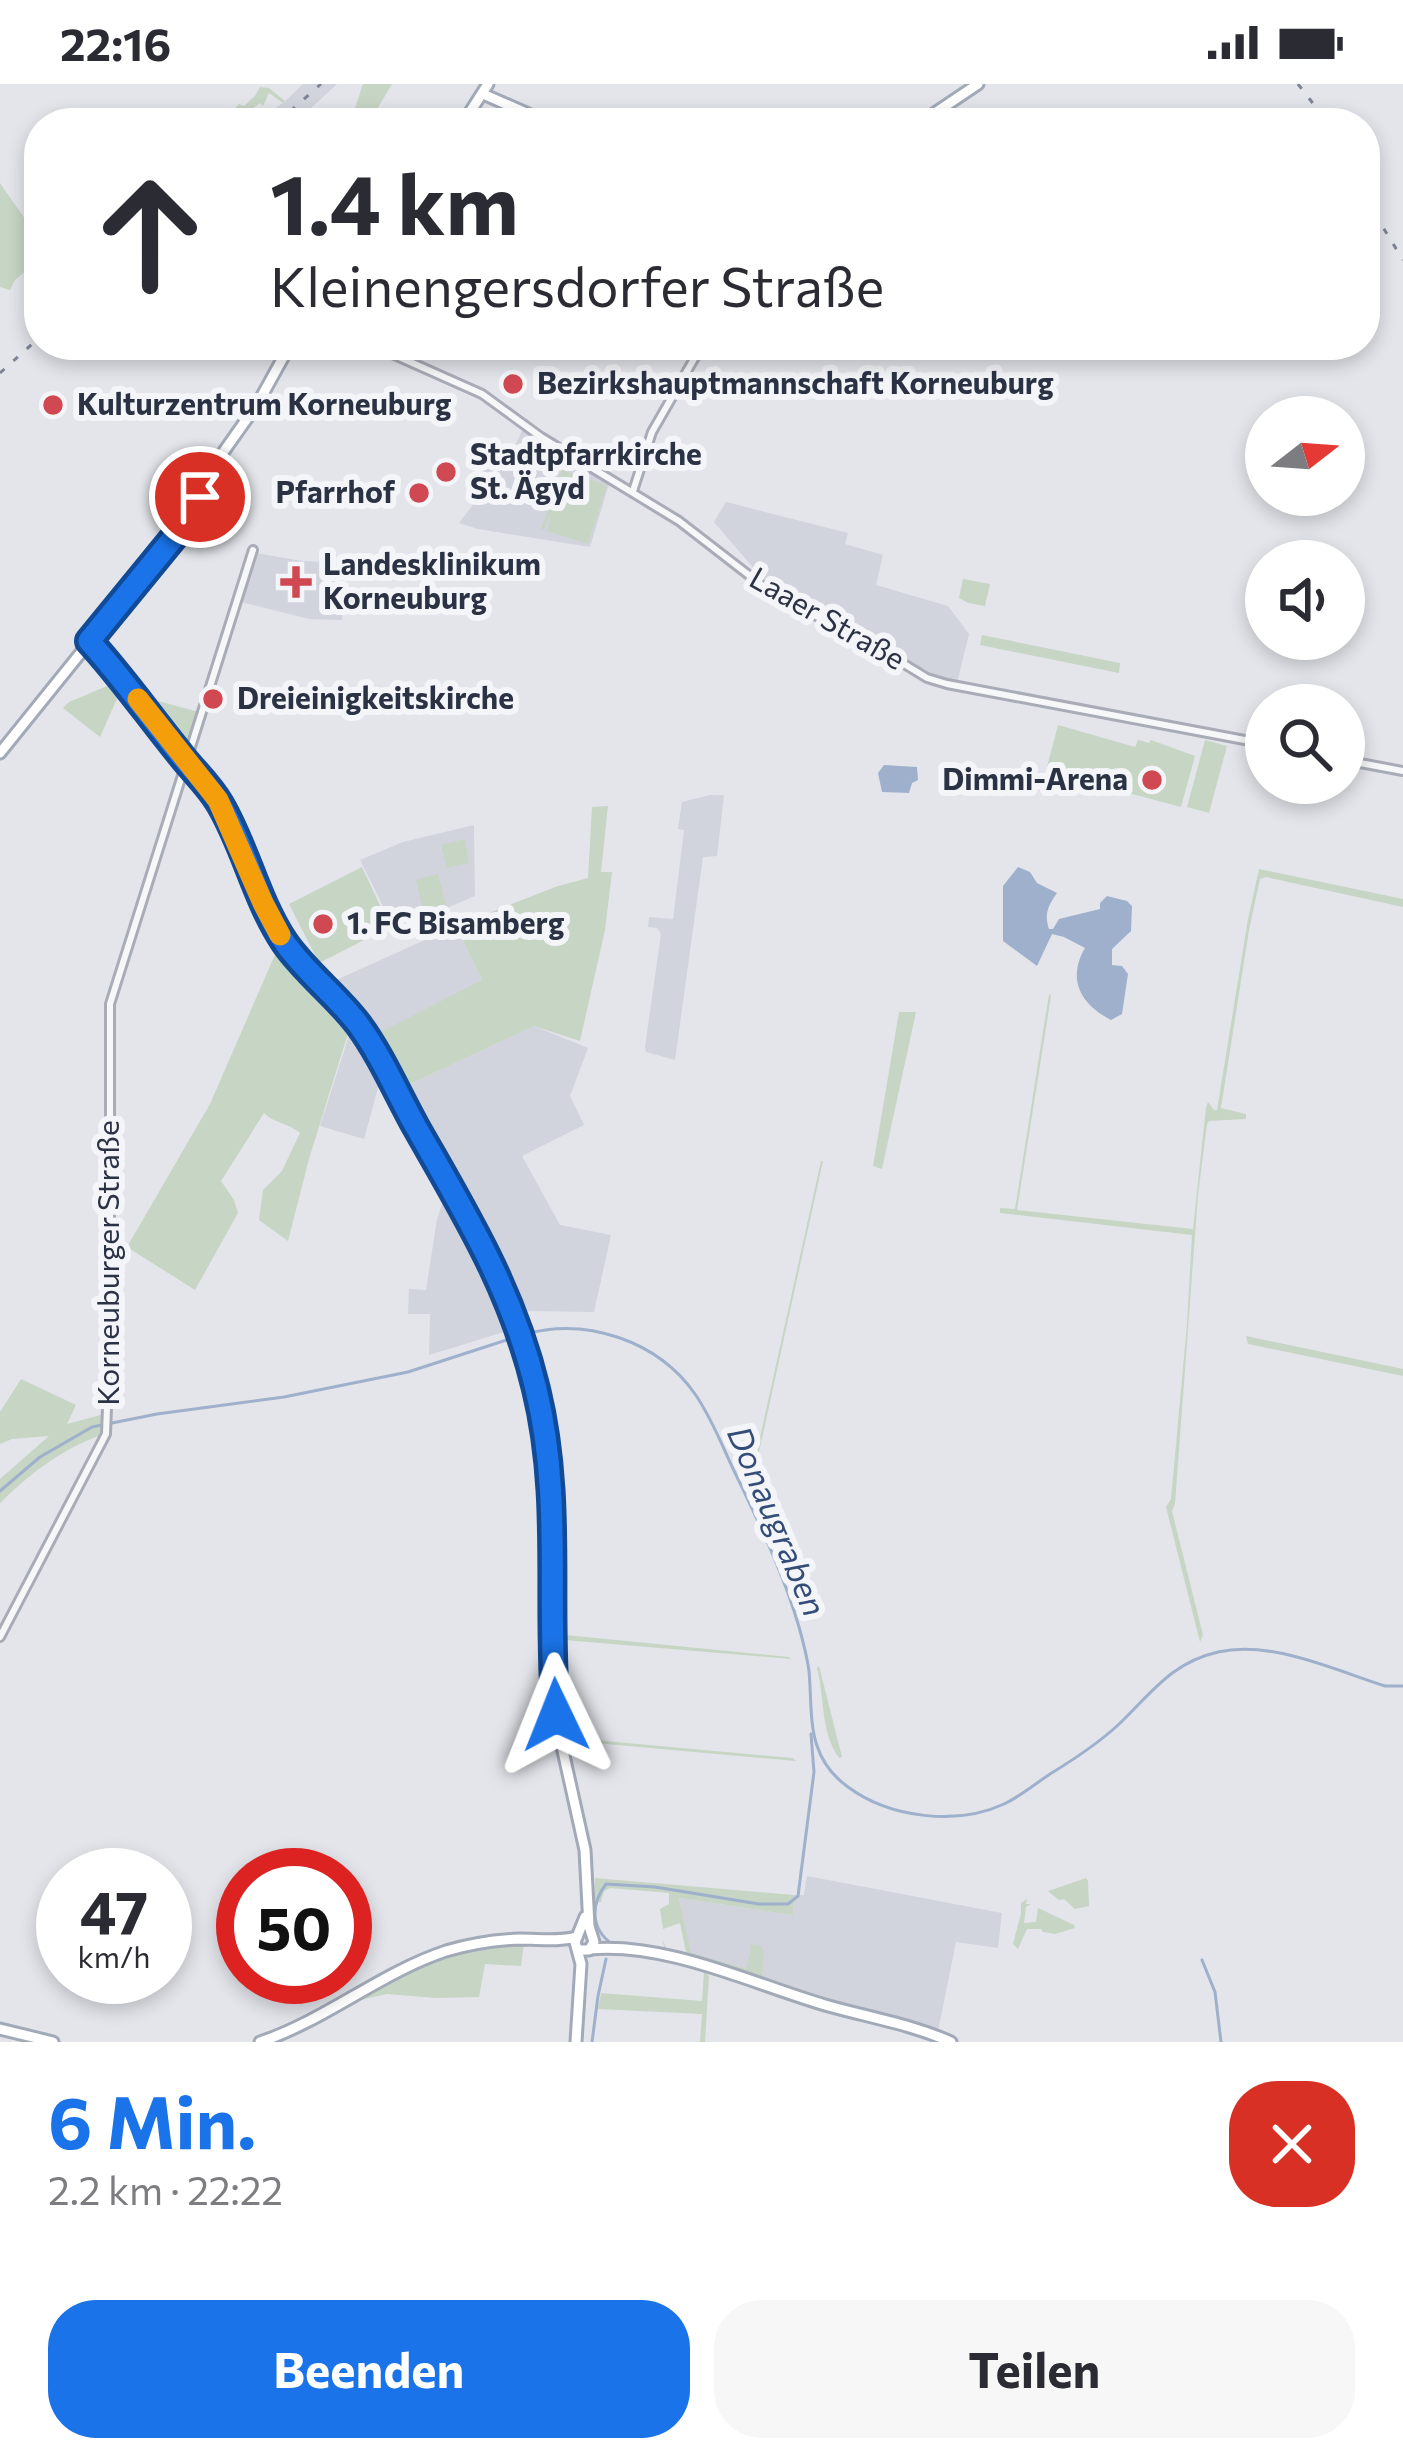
<!DOCTYPE html>
<html lang="de">
<meta charset="utf-8">
<style>
body{margin:0;font-family:Commissioner,sans-serif;background:#f7f7f7;color:#2b2b33;height:100vh;display:flex;flex-direction:column;font-size:45px;white-space:nowrap}
*{box-sizing:border-box;margin:0}
p{font-size:39px;color:#7c7c81}
.icon{flex:none;width:66px;height:66px;fill:none;stroke:currentColor;stroke-width:2;stroke-linecap:round;stroke-linejoin:round}
.map{position:relative;height:1958px;overflow:hidden}
.drawer{display:flex;flex-direction:column;background:#fff;flex:1}
.drawer>*{flex:none}
.banner{position:absolute;left:24px;top:24px;width:1356px;height:252px;border-radius:48px;box-shadow:0 6px 18px #0003;background:#fff;color:#2b2b33;overflow:hidden}
.needle{width:78px;rotate:73deg}
.tools{position:absolute;left:1245px;top:312px;display:grid;gap:24px}
.tools a{display:grid;place-items:center;width:120px;height:120px;border-radius:50%;background:#fff;box-shadow:0 6px 18px #0003;font-size:60px}
.speed{position:absolute;left:36px;top:1764px;display:flex;gap:24px;font-size:60px;font-weight:700;text-align:center}
.speed>*{display:grid;place-content:center;width:156px;height:156px;border-radius:50%;background:#fff;box-shadow:0 6px 18px #0003;line-height:1}
.speed small{font-size:30px;font-weight:400}
.speed .limit{border:18px solid #d22;background:#fff;color:#111}
.pin{position:absolute;display:grid;place-items:center;width:102px;height:102px;color:#fff;margin:-51px;border:6px solid #fff;border-radius:50%;box-shadow:0 3px 12px #0007}
.me{position:absolute;width:132px;margin:-66px;rotate:358deg;stroke-linejoin:round;filter:drop-shadow(0 0 9px #0008)}
.turn{display:flex;align-items:center;gap:42px;height:252px;padding:0 48px;font-size:54px}
.turn .icon{width:156px;height:156px;stroke-width:2.5}
.turn b{display:block;font-size:84px;line-height:102px}
.round{display:grid;place-items:center;flex:none;width:126px;height:126px;border-radius:48px;background:#f7f7f7}
.headline{display:flex;align-items:center;justify-content:space-between;height:204px;padding:0 48px}
h1{font-size:72px;font-weight:700;line-height:90px;color:#1a73e8}
.cta{display:flex;gap:24px;margin-top:auto;padding:24px 48px}
.cta a{flex:1;height:138px;border-radius:48px;background:#1a73e8;color:#fff;font-size:48px;font-weight:700;line-height:138px;text-align:center}
.cta a+a{background:#f7f7f7;color:#2b2b33}
.status{display:flex;justify-content:space-between;align-items:center;height:84px;padding:0 60px;background:#fff;direction:ltr}
.status svg{height:33px;fill:currentColor}
.map>svg:first-child{display:block}
</style>
<div class="status"><b>22:16</b><svg viewBox="0 0 49 12"><path d="M0 12V9h3v3zM5 12V6h3v6zM10 12V3h3v9zM15 12V0h3v12zM26 1h20v11H26zM47 4h2v5h-2z"/></svg></div>
<div class="map">
<svg width="1403" height="1958" viewBox="0 0 1403 1958">
<rect width="100%" height="100%" fill="#e3e5eb"/>
<g fill="#d1d4dd">
<path d="M303,0H337L295,39H252L283,19Z"/>
<path d="M523,344L609,400L590,463L478,445L459,439L475,418L485,370L510,374Z"/>
<path d="M726,418L848,449L845,460L883,471L876,501L948,522L969,550L957,599L926,588L785,510L761,493L714,438Z"/>
<path d="M255,469L302,477L345,479L342,536L309,535L241,518Z"/>
<path d="M710,711H724L717,772L703,773L675,976L646,968L645,963L661,850L657,844L648,843L649,833L673,835L684,746L678,745L682,718Z"/>
<path d="M474,741L475,812L395,846L360,776L403,758Z"/>
<path d="M456,842L482,896L404,1003L534,942L588,964L570,1012L584,1041L522,1072L560,1141L611,1151L594,1228L524,1227L509,1231L514,1245L429,1271L430,1230H408L409,1205L426,1206L437,1135L451,1094L376,955L334,897Z"/>
<path d="M352,942L381,993L364,1055L320,1042Z"/>
<path d="M807,1792L1002,1829L998,1864L956,1858L938,1947L791,1907L691,1874L679,1814L793,1831L794,1811H804Z"/>
</g>
<g fill="#c7d5c4">
<path d="M363,0H392L369,39H342L344,35L351,36Z"/>
<path d="M260,3L269,4L285,17L283,19L269,9L263,22L260,19L233,39H220L239,20L244,22L255,12Z"/>
<path d="M0,99L39,155V176L15,196L10,206L0,203Z"/>
<path d="M564,381L567,382L566,388L607,401L588,460L547,447L551,429L544,446L541,445Z"/>
<path d="M963,495L990,500L985,522L968,519L959,514Z"/>
<path d="M982,551L1120,579L1119,589L980,561Z"/>
<path d="M119,597L123,601L100,653L63,624L69,618Z"/>
<path d="M139,612L199,628L185,672Z"/>
<path d="M1058,641L1135,663L1138,656L1149,659L1151,656L1195,672L1181,723L1046,687Z"/>
<path d="M1205,656L1227,662L1209,729L1187,723Z"/>
<path d="M608,722L601,788H612L605,846L580,957L534,942L404,1003L377,950L482,896L456,842L558,802L588,794L592,723Z"/>
<path d="M465,755L469,779L447,784L441,761Z"/>
<path d="M362,783L390,843L319,879L289,820Z"/>
<path d="M1259,785L1403,815V823L1266,793L1260,795L1249,846L1221,1024L1246,1030V1035L1209,1037L1207,1040L1198,1111L1175,1420L1172,1427L1203,1551L1200,1558L1166,1423L1171,1415L1187,1240L1192,1151L1000,1129V1124L1015,1125L1049,910L1051,912L1017,1126L1193,1145L1206,1023L1208,1018L1214,1026H1217L1248,835Z"/>
<path d="M438,790L446,820L423,826L416,796Z"/>
<path d="M277,866C298,896 326,917 349,946L309,1075L288,1157L259,1136L263,1106L282,1087L300,1049C289,1039 273,1039 264,1029L221,1097L234,1116L238,1129L195,1206L127,1163L210,1020Z"/>
<path d="M899,928H916L882,1085L873,1082Z"/>
<path d="M821,1077H823L755,1386L753,1385Z"/>
<path d="M1246,1252L1403,1285V1292L1248,1260Z"/>
<path d="M21,1295L76,1321L67,1340L104,1330L101,1351C60,1366 31,1389 0,1419V1395L49,1352L12,1355L0,1360V1328Z"/>
<path d="M760,1407L783,1436L798,1493L793,1491L757,1408Z"/>
<path d="M565,1551L789,1573L791,1575L564,1556Z"/>
<path d="M819,1582L842,1673L839,1674C820,1647 825,1614 817,1584Z"/>
<path d="M572,1654L793,1674L796,1677L573,1657Z"/>
<path d="M595,1794L794,1811L793,1831L679,1814L691,1869L746,1885L751,1866L750,1860L760,1861L764,1867L762,1894L757,1897L666,1869L662,1855L668,1868L687,1873L680,1839L663,1845L660,1825L669,1820V1809L610,1804L604,1807L601,1818H594Z"/>
<path d="M1086,1794L1088,1797L1089,1822L1075,1825L1064,1815L1059,1816L1048,1807Z"/>
<path d="M1027,1815L1026,1820H1031L1026,1823L1024,1839L1036,1838L1038,1824L1074,1841L1075,1844L1055,1850L1043,1848L1041,1845H1027L1018,1865L1013,1860L1021,1829V1819Z"/>
<path d="M524,1859L521,1882L485,1880L479,1913L436,1914L387,1910L352,1918C413,1885 453,1865 524,1859Z"/>
<path d="M704,1887L709,1892L705,1958H700L702,1930L598,1925L601,1909L702,1917Z"/>
</g>
<g fill="#9eb0cb">
<path d="M884,681L917,683L918,696L912,699L909,709L882,708L878,689Z"/>
<path d="M1018,783L1030,788L1037,799L1057,809C1048,822 1044,830 1049,845H1053L1059,835L1100,825V819L1107,812L1127,817L1132,822L1131,847L1112,865V881L1122,882L1128,890L1122,930L1111,936C1080,920 1067,895 1085,864L1064,853L1052,850L1037,882L1003,857V802Z"/>
</g>
<g fill="none" stroke-linecap="round" stroke-linejoin="round">
<g stroke="#9eb0cb" stroke-width="3">
<path d="M525,1250C587,1233 658,1257 695,1310C714,1337 725,1370 740,1399C762,1445 785,1494 799,1543C803,1557 807,1573 809,1587C813,1631 805,1672 848,1703C890,1734 957,1742 1004,1720C1021,1712 1035,1700 1050,1690C1073,1676 1097,1660 1117,1642C1151,1610 1170,1579 1218,1568C1272,1556 1334,1586 1385,1602H1403"/>
<path d="M0,1407L40,1373L92,1343L157,1330L284,1313L408,1288L516,1253"/>
<path d="M612,1860C591,1845 590,1821 606,1800L655,1803L759,1820H788L798,1812L814,1688L811,1650"/>
<path d="M1202,1876L1215,1908L1221,1958"/>
<path d="M592,1958L598,1912L606,1875"/>
</g>
<defs>
<g id="minor">
<path d="M372,261L482,310L541,353L679,437L772,509L878,564L927,594L947,600L1266,660"/>
<path d="M633,407L652,348L702,261"/>
<path d="M1344,676L1403,687"/>
<path d="M0,1553L106,1350L110,1244V920L253,466"/>
</g>
<g id="major">
<path d="M483,10L549,39"/>
<path d="M463,39L488,0"/>
<path d="M920,39L978,0"/>
<path d="M89,557L125,598L218,716L263,819L281,853L303,881L346,925L364,949L490,1174L518,1243L536,1304L548,1365L553,1421L557,1640L585,1766L589,1842L594,1858L589,1866H579"/>
<path d="M0,669L179,447L222,370L258,319L290,261"/>
<path d="M590,1865C667,1858 753,1900 825,1921C867,1933 911,1940 951,1958"/>
<path d="M0,1945L53,1958"/>
<path d="M260,1958C326,1936 380,1889 446,1867C470,1860 495,1856 520,1855C540,1855 558,1858 577,1853"/>
<path d="M576,1958L581,1880L575,1858L585,1833"/>
</g>
</defs>
<use href="#minor" stroke="#a8acb6" stroke-width="12"/>
<use href="#major" stroke="#a2a9b7" stroke-width="15"/>
<use href="#minor" stroke="#f6f7f9" stroke-width="6"/>
<use href="#major" stroke="#fff" stroke-width="9"/>
<g stroke="#7c8495" stroke-width="3" stroke-dasharray="6 12" stroke-linecap="butt">
<path d="M1298,0L1328,39"/>
<path d="M277,39L321,0"/>
<path d="M1365,114L1403,176"/>
<path d="M0,289L39,254"/>
</g>
</g>
<g fill="none" stroke-linecap="round" stroke-linejoin="round">
<defs>
<path id="route" d="M200,413L179,447L89,557C122,593 149,632 180,670C193,687 209,701 220,720C246,764 256,816 285,859C306,889 336,911 358,940C381,971 397,1009 416,1043C466,1131 512,1205 536,1305C563,1415 546,1521 556,1631"/>
</defs>
<use href="#route" stroke="#114b97" stroke-width="30"/>
<use href="#route" stroke="#1a73e8" stroke-width="21"/>
<path stroke="#f59e0b" stroke-width="21" d="M138,615L218,716L263,819L280,851"/>
</g>
<g fill="#d04852" stroke="#f3f5f8" stroke-width="4.5">
<circle cx="513" cy="300" r="12"/>
<circle cx="53" cy="321" r="12"/>
<circle cx="446" cy="388" r="12"/>
<circle cx="419" cy="409" r="12"/>
<path d="M290 480h12v12h12v12h-12v12h-12v-12h-12v-12h12z"/>
<circle cx="213" cy="615" r="12"/>
<circle cx="1152" cy="696" r="12"/>
<circle cx="323" cy="840" r="12"/>
</g>
<g text-anchor="middle" stroke-width="12" stroke-linejoin="round" paint-order="stroke">
<g font-size="30" font-weight="bold" fill="#2a3244" stroke="#f3f5f8" text-anchor="start">
<text x="537" y="310">Bezirkshauptmannschaft Korneuburg</text>
<text x="77" y="331">Kulturzentrum Korneuburg</text>
<text x="470" y="381">Stadtpfarrkirche<tspan x="470" dy="34">St. Ägyd</tspan></text>
<text x="395" y="419" text-anchor="end">Pfarrhof</text>
<text x="323" y="491">Landesklinikum<tspan x="323" dy="34">Korneuburg</tspan></text>
<text x="237" y="625">Dreieinigkeitskirche</text>
<text x="1128" y="706" text-anchor="end">Dimmi-Arena</text>
<text x="347" y="850">1. FC Bisamberg</text>
</g>
<g font-size="30" fill="#2a3244" stroke="#f3f5f8">
<text transform="translate(827 535) rotate(30)" y="10">Laaer Straße</text>
<text transform="translate(109 1179) rotate(-90)" y="10">Korneuburger Straße</text>
</g>
<g font-size="33" font-style="italic" fill="#344d78" stroke="#f3f5f8">
<text transform="translate(777 1437) rotate(67)" y="12">Donaugraben</text>
</g>
</g>
</svg>
<div class="tools">
<a><svg class="needle" viewBox="-14 -14 28 28"><path d="M0-13l5 13h-10z" fill="#e53935"/><path d="M0 13l5-13h-10z" fill="#7c7c81"/></svg></a>
<a><svg class="icon" aria-label="sound" viewBox="0 0 24 24"><path d="M4 9h4l5-4v14l-5-4H4zM17 9q2 3 0 6"/></svg></a>
<a><svg class="icon" aria-label="search" viewBox="0 0 24 24"><circle cx="10" cy="10" r="6"/><path d="M15 15l6 6"/></svg></a>
</div>
<div class="speed"><div>47<small>km/h</small></div><div class="limit">50</div></div>
<div class="pin" style="left:200px;top:413px;background:#d93025"><svg class="icon" aria-label="arrive" viewBox="0 0 24 24"><path d="M6 21V4h12l-3 4 3 4H6"/></svg></div>
<svg class="me" style="left:556px;top:1631px" viewBox="-20 -20 40 40"><path d="M0-17L14 15 0 8-14 15z" fill="#1a73e8" stroke="#fff" stroke-width="4"/></svg>
<div class="banner">
<div class="turn"><svg class="icon" aria-label="ahead" viewBox="0 0 24 24"><path d="M12 20V5M6 11l6-6 6 6"/></svg><div><b>1.4 km</b>Kleinengersdorfer Straße</div></div>
</div>
</div>
<section class="drawer">
<div class="headline"><div><h1>6 Min.</h1><p>2.2 km · 22:22</p></div><a class="round" style="background:#d93025;color:#fff"><svg class="icon" aria-label="close" viewBox="0 0 24 24"><path d="M6 6l12 12M18 6L6 18"/></svg></a></div>
<div class="cta"><a>Beenden</a><a>Teilen</a></div>
</section>
